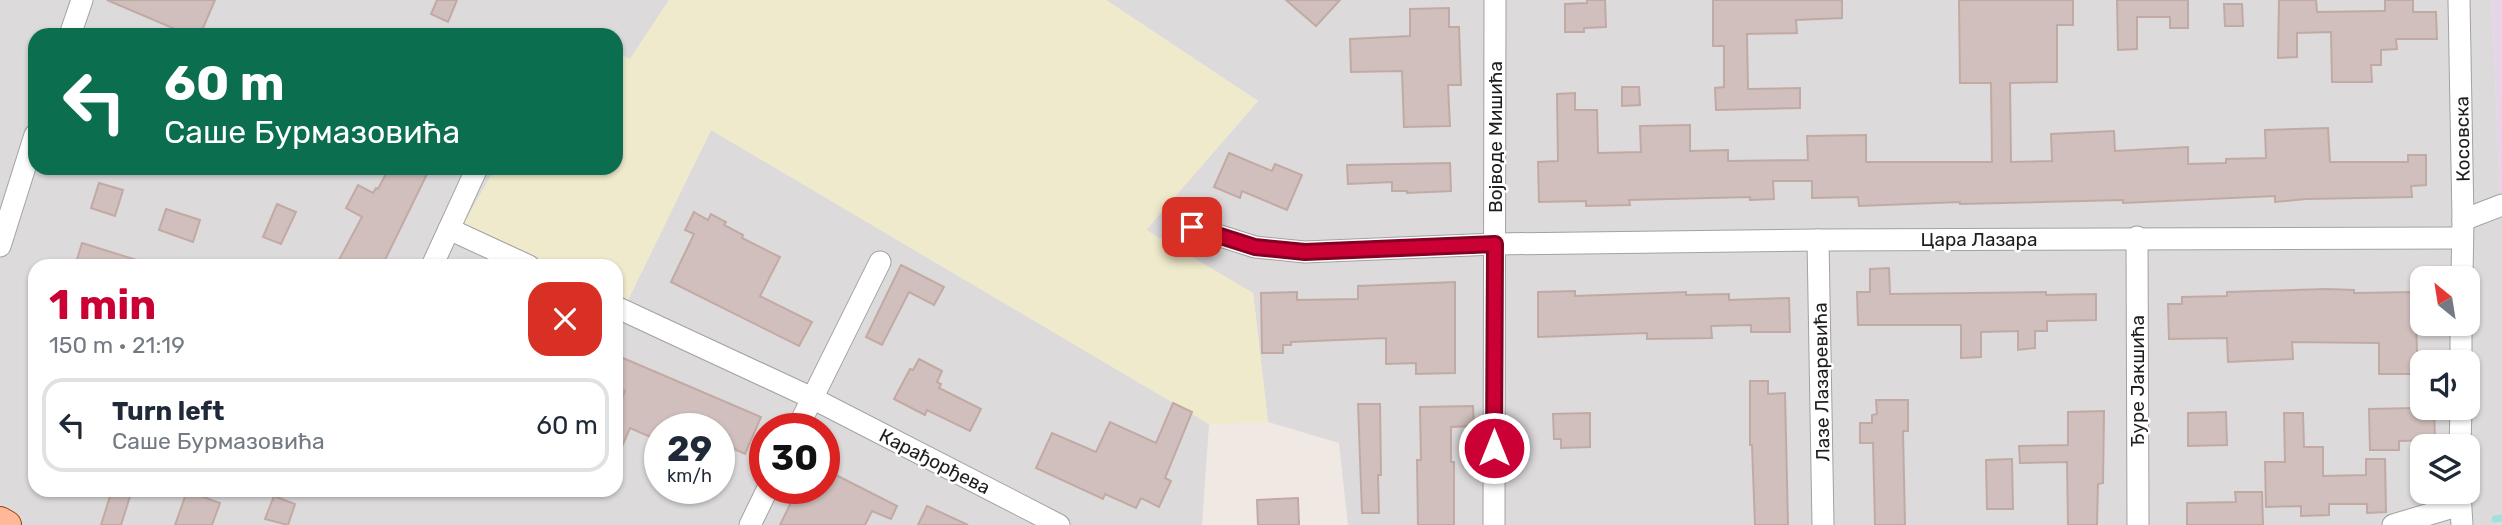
<!DOCTYPE html>
<meta charset="utf-8">
<style>
body{margin:0;font-family:Rubik,sans-serif;background:#f2f2f3;color:#1f2937;height:100vh;display:flex;flex-direction:column;font-size:26px;white-space:nowrap}
*{box-sizing:border-box;margin:0}
p{font-size:23px;color:#747a83}
.icon{flex:none;width:38px;height:38px;fill:none;stroke:currentColor;stroke-width:2;stroke-linecap:round;stroke-linejoin:round}
.map{position:relative;flex:1;overflow:hidden}
.details{position:absolute;left:28px;top:259px;width:595px;height:238px;display:flex;flex-direction:column;background:#fff;border-radius:21px;box-shadow:0 2px 5px #0004}
.details>*{flex:none}
.top-card{position:absolute;left:28px;top:28px;width:595px;height:147px;border-radius:21px;box-shadow:0 2px 5px #0004;background:#0b6e4f;color:#fff;overflow:hidden}
.needle{width:46px;rotate:330deg}
.buttons{position:absolute;left:2410px;top:266px;display:grid;gap:14px}
.buttons a{display:grid;place-items:center;width:70px;height:70px;border-radius:14px;background:#fff;box-shadow:0 2px 5px #0004;font-size:35px}
.speed{position:absolute;left:644px;top:413px;display:flex;gap:14px;font-size:35px;font-weight:700;text-align:center}
.speed>*{display:grid;place-content:center;width:91px;height:91px;border-radius:50%;background:#fff;box-shadow:0 2px 5px #0004;line-height:1}
.speed small{font-size:18px;font-weight:400}
.speed .limit{border:10px solid #d22;background:#fff;color:#111}
.pin{position:absolute;display:grid;place-items:center;width:60px;height:60px;color:#fff;margin:-30px;border-radius:14px;box-shadow:0 4px 10px #0006}
.me{position:absolute;width:77px;margin:-38px;rotate:0deg;stroke-linejoin:round;filter:drop-shadow(0 0 5px #0008)}
.turn{display:flex;align-items:center;gap:24px;height:147px;padding:0 21px;font-size:32px}
.turn .icon{width:91px;height:91px;stroke-width:2.5}
.turn b{display:block;font-size:49px;line-height:60px}
.round{display:grid;place-items:center;flex:none;width:74px;height:74px;border-radius:21px;background:#f2f2f3}
.overview{display:flex;align-items:center;justify-content:space-between;height:119px;padding:0 21px}
h1{font-size:42px;font-weight:700;line-height:52px;color:#cb0034}
ul{padding:0;list-style:none}
li{display:flex;align-items:center;gap:21px;height:94px;margin:0 14px 10px;padding:0 7px;border:4px solid #e0e1e3;border-radius:21px}
li div{flex:1}
li b{display:block;font-size:26px}
li em{font-style:normal}
.map>svg:first-child{display:block}
</style>
<div class="map">
<svg width="2502" height="525" viewBox="0 0 2502 525">
<rect width="100%" height="100%" fill="#f0e8e3"/>
<g fill="#dcdadb" fill-rule="evenodd">
<path d="M0,0H669L630,59L616,53V35H576L558,27L554,35H35V168H495L463,225L553,266H35V490H616V295L628,300L711,130L1209,424L1202,525H0ZM660,429H719V488H660ZM765,429H824V488H765Z"/>
<path d="M1106,0H2492L2500,199H2502V525H1348L1339,443L1268,422L1253,293L1146,230L1258,101ZM2422,278H2468V324H2422ZM2422,362H2468V408H2422ZM2422,446H2468V492H2422Z"/>
</g>
<path fill="#e8d4e9" d="M2492,0H2502V199H2500Z"/>
<path fill="#f0eacc" d="M669,0H1106L1258,101L1146,230L1253,293L1268,422L1209,424L711,130L628,300L616,295V266H553L463,225L495,168H616V53L630,59Z"/>
<g fill="none" stroke-linecap="round" stroke-linejoin="round">
<path stroke="#a0e1df" stroke-width="7" d="M2495,519L2502,518"/>
</g>
<g fill="#d0bfbc" stroke="#c2aaa4" stroke-width="2">
<path d="M107,0H215L200,35H189Z"/>
<path d="M437,0H457L448,22L431,14Z"/>
<path d="M1286,0H1340L1316,26Z"/>
<path d="M1587,0H1605L1606,27L1584,28V32H1565V4L1587,3Z"/>
<path d="M1713,0H1842V18L1796,20L1797,33L1747,34L1748,89L1800,88V108L1716,110L1715,88L1724,87V46H1713Z"/>
<path d="M1959,0H2073V25H2057V82L2010,83L2011,162L2052,161L2051,134L2114,131L2115,151L2188,147V164L2226,163V159L2266,158L2265,130L2328,128L2330,162H2408V155H2426V185L2411,186L2412,197L2306,199L2275,202V196L2123,203V200L1960,204V202L1859,206L1858,197L1812,198V181H1773L1774,199L1750,200V197L1629,200L1630,205L1586,206V201L1539,202L1538,162L1558,161L1557,94L1575,93V110H1597L1598,153L1641,152L1640,126L1690,125V151L1728,150V161L1808,160L1807,136L1866,135V162H1992L1991,83H1960Z"/>
<path d="M2117,0H2188V28H2170V17H2137V49L2118,50Z"/>
<path d="M2279,0H2316L2317,12L2383,11H2385V0H2413V12H2436L2437,39H2396L2397,49L2381,50V65H2371L2372,82H2332L2331,32L2297,33V57L2278,58Z"/>
<path d="M2224,4H2242L2243,26H2225Z"/>
<path d="M1449,8V27H1459L1461,85H1448L1450,126L1404,127L1402,71L1351,72L1350,39L1410,36V9Z"/>
<path d="M1622,87H1639L1640,105L1622,106Z"/>
<path d="M1229,153L1272,171L1275,164L1302,175L1287,210L1242,191L1240,198L1214,187Z"/>
<path d="M1450,163L1451,191L1407,193V191H1392V182L1348,184L1347,165Z"/>
<path d="M389,168H430L382,266H351L339,260L362,217L346,208L358,185L373,193L376,188L378,189Z"/>
<path d="M99,183L123,190L115,216L91,208Z"/>
<path d="M277,204L296,212L281,244L263,237Z"/>
<path d="M166,209L200,220L193,242L159,230Z"/>
<path d="M694,212L708,220L711,214L726,222L724,225L743,235L742,238L780,257L760,296L812,322L799,346L671,282L694,234L685,230Z"/>
<path d="M82,243L143,262L142,266H75Z"/>
<path d="M901,265L944,287L934,305L909,292L882,345L866,337Z"/>
<path d="M1889,268L1890,294L2046,292V295L2096,294V320L2047,321V331H2035V348L2018,350V331L1981,332V357L1961,358V325H1858L1857,292H1870V269Z"/>
<path d="M1455,282V373L1416,374V363L1386,364V338L1291,342V345H1283V353H1262L1261,293L1297,292V300L1358,299V286Z"/>
<path d="M2326,289L2354,290V293L2415,292L2417,352H2422V374H2379V343L2292,342L2293,359L2228,362L2227,338L2169,339L2168,304H2182V297L2227,296V292Z"/>
<path d="M1575,291V296L1686,292V295L1729,294V300L1789,298L1790,332H1751V325L1711,326L1712,338L1647,339V333L1538,337V292Z"/>
<path d="M616,355L761,417L745,454L719,442V429H660V441L630,428L616,460V411L625,391L616,387Z"/>
<path d="M919,359L942,371L937,382L941,384L939,388L981,409L970,431L927,410L925,415L894,399L910,369L913,370Z"/>
<path d="M1750,381H1768V394L1785,393L1788,525H1755L1752,445H1750Z"/>
<path d="M1876,400H1908V431H1903L1905,525H1875L1873,443H1860V423H1872V415L1877,414Z"/>
<path d="M1173,403L1192,412L1165,478L1171,481L1159,507L1141,498L1136,508L1105,494L1103,499L1036,468L1052,433L1096,452L1110,422L1156,443Z"/>
<path d="M1358,404H1380L1381,475H1378L1379,513H1362Z"/>
<path d="M1473,406L1474,426L1451,427V462H1454V525H1418L1417,460H1421L1420,407Z"/>
<path d="M2416,408H2434L2435,440L2399,441V450H2370L2369,409Z"/>
<path d="M2104,411L2103,483L2098,484L2097,525H2068L2067,462L2020,463L2019,446L2068,445V412Z"/>
<path d="M2226,412L2227,445L2188,446V413Z"/>
<path d="M1590,413V447L1561,448V439H1554L1553,414Z"/>
<path d="M2284,413H2303L2304,447H2323V476L2366,475V459H2385L2386,512L2367,513V504H2329V515L2301,516V506L2266,507L2265,462H2285Z"/>
<path d="M2012,459L2013,509H1987L1986,460Z"/>
<path d="M824,469L897,506L891,519L872,511L865,525H780L798,488H824Z"/>
<path d="M112,490H132L121,525H101Z"/>
<path d="M187,491L220,503L212,525H175Z"/>
<path d="M2235,492H2262L2263,525H2187V503L2236,502Z"/>
<path d="M274,496L295,504L288,525L265,519Z"/>
<path d="M1298,498L1299,525H1258L1257,500Z"/>
<path d="M927,506L968,525H918Z"/>
</g>
<g fill="none" stroke-linecap="round" stroke-linejoin="round">
<defs>
<g id="minor">
<path d="M2459,0L2463,220L2462,278"/>
<path d="M70,35L82,0"/>
<path d="M2463,220L2502,205"/>
<path d="M1192,227L1255,247L1305,252L1495,244L1818,240L2462,238"/>
<path d="M449,229L529,266"/>
<path d="M2137,237L2138,525"/>
<path d="M1818,240L1823,525"/>
<path d="M0,246L35,135"/>
<path d="M432,266L477,168"/>
<path d="M616,307L812,398L1059,525"/>
<path d="M2461,362V324"/>
<path d="M797,429L880,262"/>
<path d="M2460,446L2461,408"/>
<path d="M2460,492L2462,525"/>
<path d="M750,525L768,488"/>
<path d="M1494,525L1495,0"/>
<path d="M2393,525L2460,505"/>
</g>
<path id="major" d="M0,521L7,525"/>
</defs>
<use href="#minor" stroke="#a2a2a2" stroke-width="23"/>
<use href="#major" stroke="#973f00" stroke-width="30"/>
<use href="#minor" stroke="#fff" stroke-width="21"/>
<use href="#major" stroke="#ffb998" stroke-width="28"/>
</g>
<g fill="none" stroke-linecap="round" stroke-linejoin="round">
<defs>
<path id="route" d="M1192,227L1255,247L1305,252L1495,244L1494,448"/>
</defs>
<use href="#route" stroke="#840022" stroke-width="18"/>
<use href="#route" stroke="#cb0034" stroke-width="12"/>
</g>
<g text-anchor="middle" stroke-width="5" stroke-linejoin="round" paint-order="stroke">
<g font-size="19" fill="#1e1e1e" stroke="#fff">
<text transform="translate(1495 137) rotate(-90)" y="7">Војводе Мишића</text>
<text transform="translate(2462 139) rotate(-91)" y="7">Косовска</text>
<text x="1979" y="246">Цара Лазара</text>
<text transform="translate(2137 381) rotate(-90)" y="7">Ђуре Јакшића</text>
<text transform="translate(1821 382) rotate(-91)" y="7">Лазе Лазаревића</text>
<text transform="translate(935 461) rotate(27)" y="7">Карађорђева</text>
</g>
</g>
</svg>
<div class="buttons">
<a><svg class="needle" viewBox="-14 -14 28 28"><path d="M0-13l5 13h-10z" fill="#e53935"/><path d="M0 13l5-13h-10z" fill="#747a83"/></svg></a>
<a><svg class="icon" aria-label="sound" viewBox="0 0 24 24"><path d="M4 9h4l5-4v14l-5-4H4zM17 9q2 3 0 6"/></svg></a>
<a><svg class="icon" aria-label="layers" viewBox="0 0 24 24"><path d="M12 4l9 5-9 5-9-5zM3 14l9 5 9-5"/></svg></a>
</div>
<div class="speed"><div>29<small>km/h</small></div><div class="limit">30</div></div>
<div class="pin" style="left:1192px;top:227px;background:#d93025"><svg class="icon" aria-label="arrive" viewBox="0 0 24 24"><path d="M6 21V4h12l-3 4 3 4H6"/></svg></div>
<svg class="me" style="left:1494px;top:448px" viewBox="-20 -20 40 40"><circle r="17" fill="#cb0034" stroke="#fff" stroke-width="3"/><path d="M0-11L8 9 0 5-8 9z" fill="#fff"/></svg>
<div class="top-card">
<div class="turn"><svg class="icon" aria-label="left" viewBox="0 0 24 24"><path d="M17 20v-9H6M10 6l-5 5 5 5"/></svg><div><b>60 m</b>Саше Бурмазовића</div></div>
</div>
<section class="details">
<div class="overview"><div><h1>1 min</h1><p>150 m · 21:19</p></div><a class="round" style="background:#d93025;color:#fff"><svg class="icon" aria-label="close" viewBox="0 0 24 24"><path d="M6 6l12 12M18 6L6 18"/></svg></a></div>
<ul>
<li><svg class="icon" aria-label="left" viewBox="0 0 24 24"><path d="M17 20v-9H6M10 6l-5 5 5 5"/></svg><div><b>Turn left</b><p>Саше Бурмазовића</p></div><em>60 m</em></li>
</ul>
</section>
</div>
